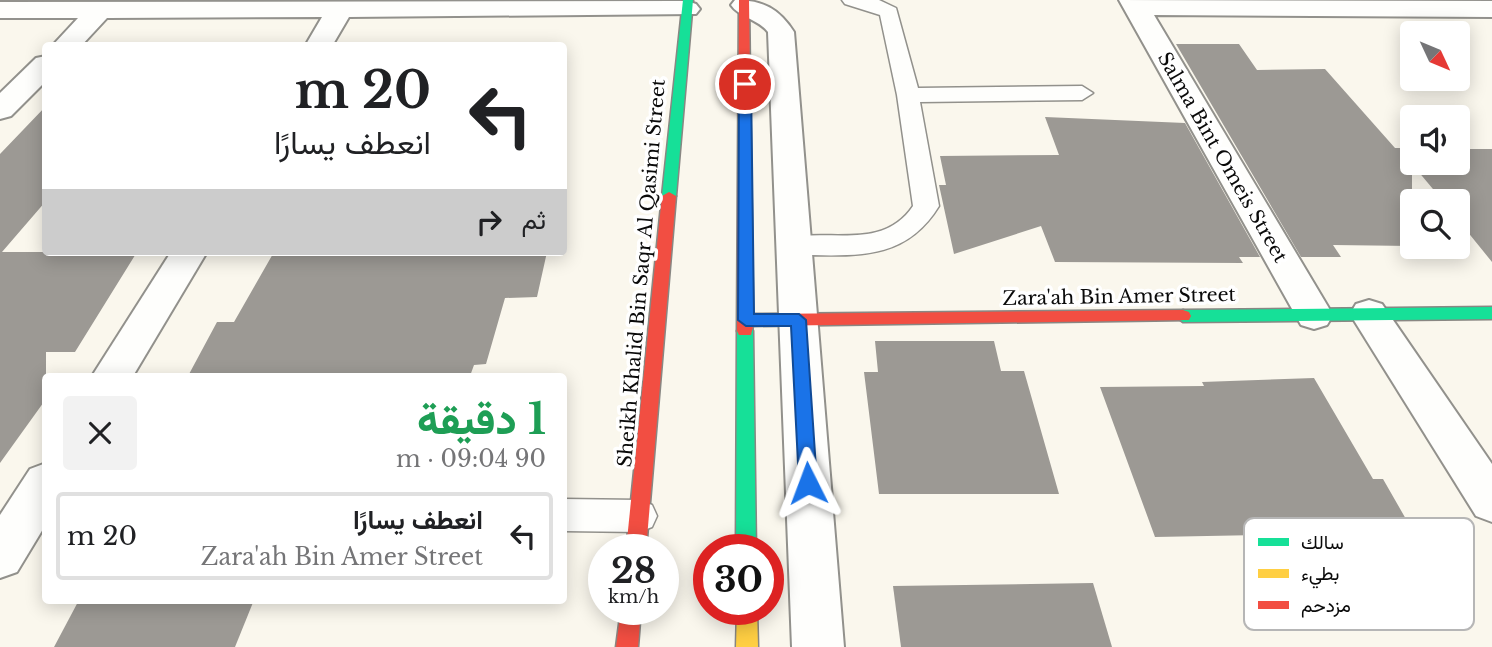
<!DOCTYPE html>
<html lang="ar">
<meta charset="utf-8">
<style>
body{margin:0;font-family:"Libre Baskerville",Vazirmatn,serif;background:#f2f2f2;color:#202124;direction:rtl;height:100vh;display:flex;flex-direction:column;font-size:26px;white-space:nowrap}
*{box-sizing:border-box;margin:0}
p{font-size:23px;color:#757577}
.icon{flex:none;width:38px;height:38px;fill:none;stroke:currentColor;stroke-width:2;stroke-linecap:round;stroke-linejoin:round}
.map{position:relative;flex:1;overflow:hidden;direction:ltr}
.drawer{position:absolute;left:42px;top:373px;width:525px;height:231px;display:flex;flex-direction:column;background:#fff;border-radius:7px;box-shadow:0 4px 18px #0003;direction:rtl}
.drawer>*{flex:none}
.top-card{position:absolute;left:42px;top:42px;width:525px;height:214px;border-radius:7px;box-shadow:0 4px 18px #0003;direction:rtl;background:#fff;color:#202124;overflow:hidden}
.needle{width:46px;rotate:134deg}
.fabs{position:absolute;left:1400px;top:21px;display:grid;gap:14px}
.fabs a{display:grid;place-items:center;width:70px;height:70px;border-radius:7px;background:#fff;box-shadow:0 4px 18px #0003;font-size:35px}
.speed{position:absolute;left:588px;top:534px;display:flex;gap:14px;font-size:35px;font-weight:700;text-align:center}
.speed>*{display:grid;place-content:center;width:91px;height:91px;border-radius:50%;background:#fff;box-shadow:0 4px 18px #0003;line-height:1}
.speed small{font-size:18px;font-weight:400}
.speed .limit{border:10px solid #d22;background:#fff;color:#111}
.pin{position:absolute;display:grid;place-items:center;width:60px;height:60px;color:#fff;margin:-30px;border:4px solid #fff;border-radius:50%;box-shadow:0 2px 7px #0007}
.me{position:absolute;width:77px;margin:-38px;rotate:357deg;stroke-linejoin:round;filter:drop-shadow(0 0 5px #0008)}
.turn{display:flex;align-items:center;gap:24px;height:147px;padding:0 21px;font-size:32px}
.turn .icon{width:91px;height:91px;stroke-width:2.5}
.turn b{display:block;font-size:49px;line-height:60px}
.then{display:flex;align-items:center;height:66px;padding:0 21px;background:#0003;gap:14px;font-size:26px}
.round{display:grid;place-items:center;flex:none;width:74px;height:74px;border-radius:7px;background:#f2f2f2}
.headline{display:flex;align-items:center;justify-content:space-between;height:119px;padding:0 21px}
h1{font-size:42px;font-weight:800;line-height:52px;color:#1e9e55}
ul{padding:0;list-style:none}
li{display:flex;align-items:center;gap:21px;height:88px;margin:0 14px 10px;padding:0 7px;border:4px solid #e0e0e0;border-radius:7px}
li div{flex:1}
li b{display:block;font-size:26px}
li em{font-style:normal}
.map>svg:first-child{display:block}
</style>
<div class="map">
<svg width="1492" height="647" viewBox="0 0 1492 647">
<rect width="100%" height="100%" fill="#faf7ed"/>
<g fill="#9c9994">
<path d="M1176,44H1239L1257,70L1325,69L1395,148H1412V163H1458V149H1492V262L1458,220V201H1443L1412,164V246L1333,245L1341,257H1301Z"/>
<path d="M46,106V201L2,252H137L75,352H46V399L0,463V154Z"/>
<path d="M1045,117L1185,123L1260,257H1239L1243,263L1055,262L1041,226L954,254L939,185H946L940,156L1059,155Z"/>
<path d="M274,252H547L537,297L505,298L486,364L474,365L470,376H188L217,322H234Z"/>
<path d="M875,341H994L1001,371H1024L1059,494H879L864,372H878Z"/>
<path d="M1314,378L1373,479H1383L1430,561H1371L1356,533L1155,537L1100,387L1204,386L1202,382Z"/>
<path d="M1093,583L1112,647H901L893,586Z"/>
<path d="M79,600H254L235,647H54Z"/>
</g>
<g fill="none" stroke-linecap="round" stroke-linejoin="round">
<defs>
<g id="lane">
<path d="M842,0H879L896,8L918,88L1082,86L1093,93L1082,100L920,102L939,206C904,263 853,255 793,255L783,253L779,246L783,239C828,227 882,252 913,206L897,95L880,15L845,4Z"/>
<path d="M564,499L639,500L652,505L657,516L652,527L639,532L564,531Z"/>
</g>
<g id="street">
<path d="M735,0C763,0 779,9 794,32L844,647H792L768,32C758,19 740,18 731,5Z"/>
<path d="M1119,0L1492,1V17L1154,15L1327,305L1333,315L1327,325L1314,329L1301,325Z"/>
<path d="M687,1L696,4L700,9L696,14L349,17L332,46H305L322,17L107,18L81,46H52L78,18H0V2Z"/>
<path d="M46,56V81L11,116L0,119V93L36,58Z"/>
<path d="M171,252H207L133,376H92Z"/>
<path d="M1369,300L1382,304L1492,464V522L1476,516L1350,314L1356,304Z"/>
<path d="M46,463V524L17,572L0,578V515L30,469Z"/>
</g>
<g id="fast">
<path d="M683,0H693L676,196L669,200L662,196Z"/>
<path d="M1492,307V319L1183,322L1175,316L1183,310Z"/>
<path d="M745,325L751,327L753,331L756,550H736L737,331L739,327Z"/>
</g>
<path id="slow" d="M737,609H757L758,647H736Z"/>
<g id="jam">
<path d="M739,0H749L753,314L1183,310L1189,312L1191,316L1189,320L753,326L751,335H739L737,331Z"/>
<path d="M669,192L676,196L646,550H626L662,196Z"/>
<path d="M621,609H641L638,647H616Z"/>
</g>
</defs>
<use href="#lane" stroke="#92918c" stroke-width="3"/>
<use href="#street" stroke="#92918c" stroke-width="4"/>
<use href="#fast" stroke="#898783" stroke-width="3"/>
<use href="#slow" stroke="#898783" stroke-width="3"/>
<use href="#jam" stroke="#898783" stroke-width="3"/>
<use href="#lane" fill="#fefefc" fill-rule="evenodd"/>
<use href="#street" fill="#fefefc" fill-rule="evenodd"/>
<use href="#fast" fill="#16e098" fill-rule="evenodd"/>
<use href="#slow" fill="#ffcf43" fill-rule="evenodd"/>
<use href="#jam" fill="#f24e42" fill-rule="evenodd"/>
</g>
<path fill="#1a73e8" stroke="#114b97" stroke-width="2" d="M745,80L751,84L754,314H799L806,320L817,483L815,489L808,492L801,489L799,483L791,326H746L738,320L739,84Z"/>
<g text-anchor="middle" stroke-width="7" stroke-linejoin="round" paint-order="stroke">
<g font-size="19" fill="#0a0a0a" stroke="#fff">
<text transform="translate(1223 157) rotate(60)" y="7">Salma Bint Omeis Street</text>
<text transform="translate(641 273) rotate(-85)" y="7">Sheikh Khalid Bin Saqr Al Qasimi Street</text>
<text transform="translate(1119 296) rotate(-1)" y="7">Zara'ah Bin Amer Street</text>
</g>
</g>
<rect x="1244" y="518" width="230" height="112" rx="10" fill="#fff" stroke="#b6b6b6" stroke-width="2"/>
<rect x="1258" y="538" width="31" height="8" fill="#16e098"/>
<rect x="1258" y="569" width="31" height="9" fill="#ffcf43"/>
<rect x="1258" y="601" width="31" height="8" fill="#f24e42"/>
<g font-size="19" fill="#0a0a0a">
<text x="1301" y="549">سالك</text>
<text x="1301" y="580">بطيء</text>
<text x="1301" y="612">مزدحم</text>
</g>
</svg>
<div class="fabs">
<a><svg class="needle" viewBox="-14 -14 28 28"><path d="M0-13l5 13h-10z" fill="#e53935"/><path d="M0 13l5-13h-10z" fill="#757577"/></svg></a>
<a><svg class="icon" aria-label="sound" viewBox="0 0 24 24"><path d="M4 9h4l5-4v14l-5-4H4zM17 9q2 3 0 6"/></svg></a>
<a><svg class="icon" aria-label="search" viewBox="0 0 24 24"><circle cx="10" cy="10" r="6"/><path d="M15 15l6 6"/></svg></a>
</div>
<div class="speed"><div>28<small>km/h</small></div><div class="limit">30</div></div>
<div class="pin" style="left:745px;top:84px;background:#d93025"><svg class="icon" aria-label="arrive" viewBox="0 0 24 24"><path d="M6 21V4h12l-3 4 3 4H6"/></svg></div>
<svg class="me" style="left:808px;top:483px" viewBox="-20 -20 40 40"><path d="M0-17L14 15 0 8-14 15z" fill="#1a73e8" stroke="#fff" stroke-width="4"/></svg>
<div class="top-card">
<div class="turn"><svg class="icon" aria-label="left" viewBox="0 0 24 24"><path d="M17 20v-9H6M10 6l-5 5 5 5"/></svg><div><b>20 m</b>انعطف يسارًا</div></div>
<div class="then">ثم<svg class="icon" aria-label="right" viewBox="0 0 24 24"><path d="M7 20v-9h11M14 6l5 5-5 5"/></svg></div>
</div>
<section class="drawer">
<div class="headline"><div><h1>1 دقيقة</h1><p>90 m · 09:04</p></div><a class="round"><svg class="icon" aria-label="close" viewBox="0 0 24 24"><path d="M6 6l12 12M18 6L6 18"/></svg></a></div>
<ul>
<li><svg class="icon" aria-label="left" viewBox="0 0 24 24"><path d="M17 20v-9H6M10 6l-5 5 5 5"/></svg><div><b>انعطف يسارًا</b><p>Zara'ah Bin Amer Street</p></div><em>20 m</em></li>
</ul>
</section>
</div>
